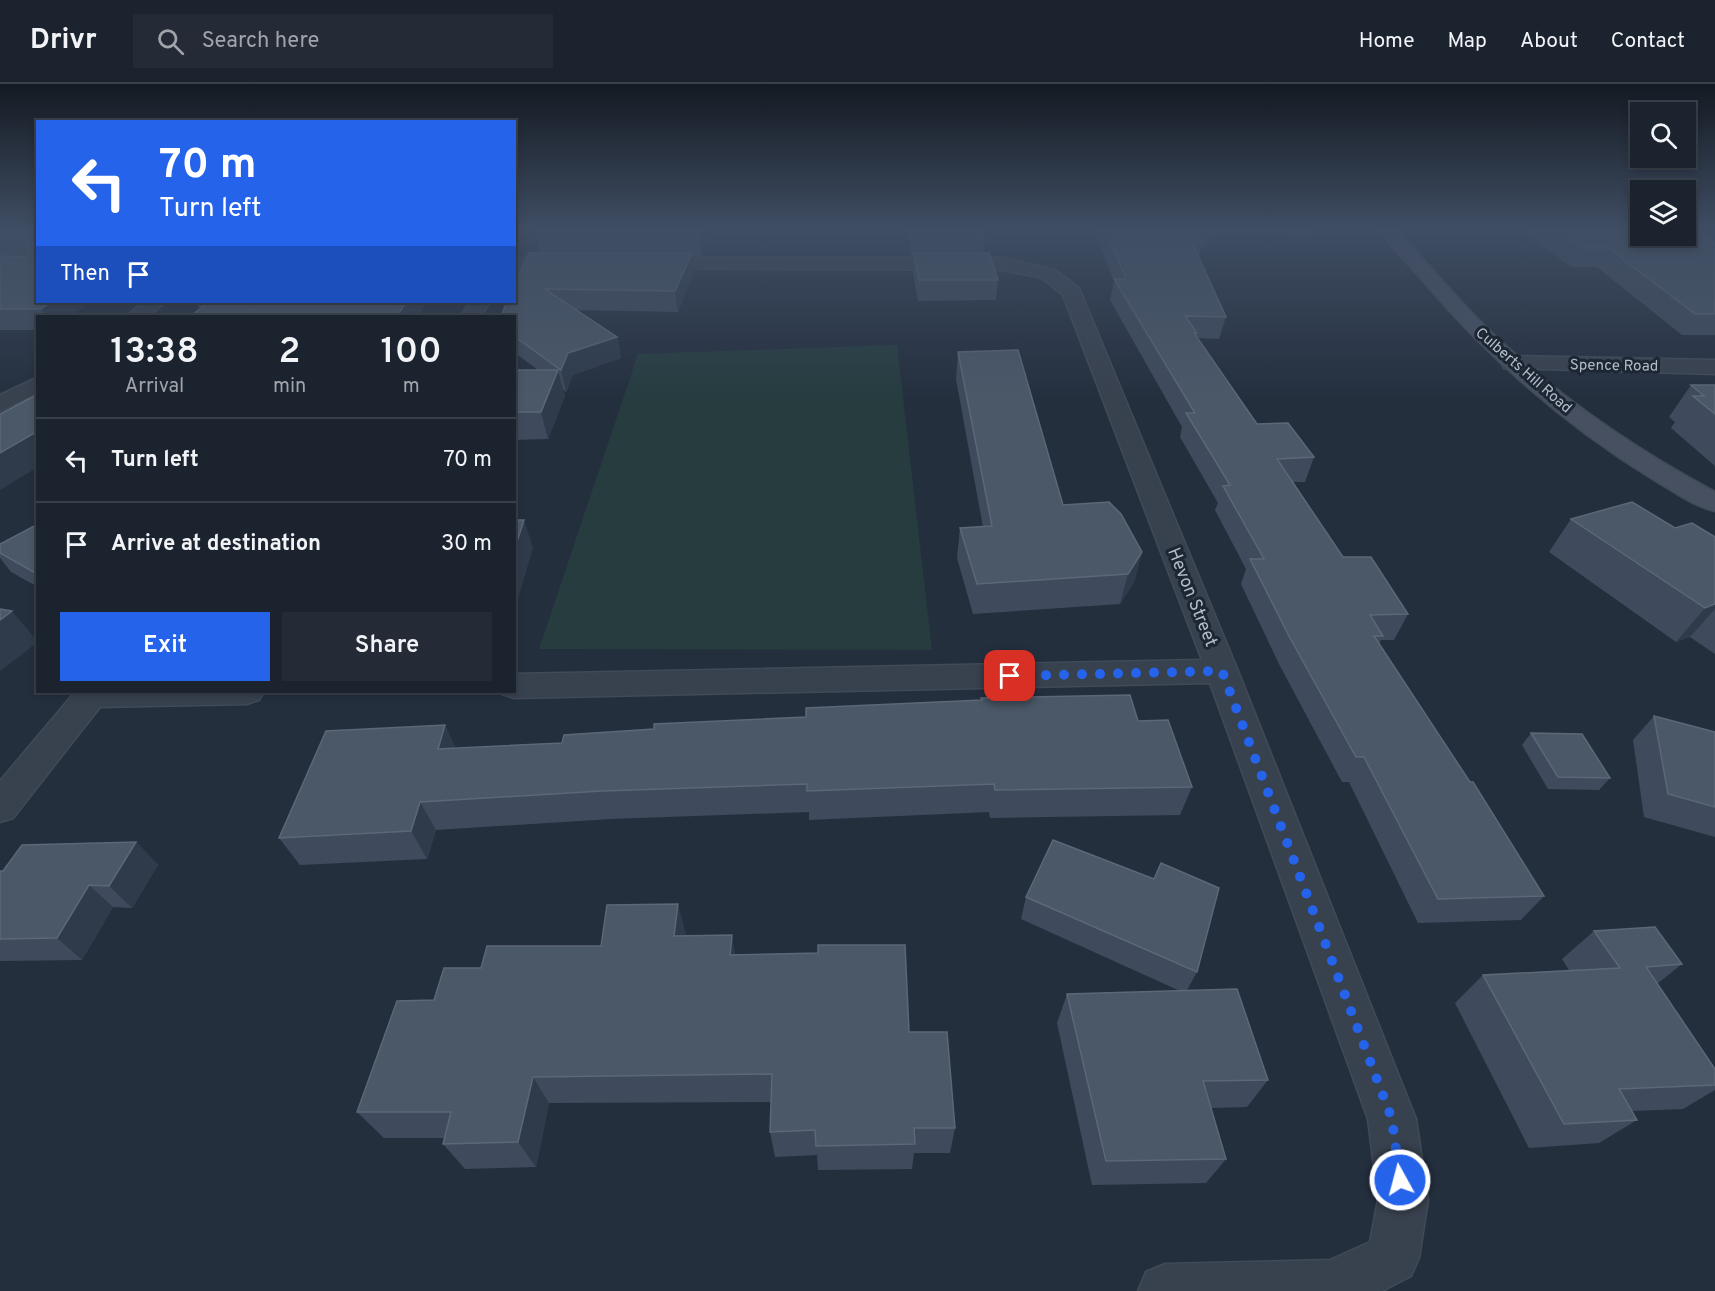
<!DOCTYPE html>
<style>
body{margin:0;font-family:Overpass,sans-serif;background:#242b36;color:#f1f3f6;height:100vh;display:flex;flex-direction:column;font-size:22px;white-space:nowrap}
*{box-sizing:border-box;margin:0}
p{font-size:20px;color:#a0a4aa}
.icon{flex:none;width:33px;height:33px;fill:none;stroke:currentColor;stroke-width:2;stroke-linecap:round;stroke-linejoin:round}
.map{position:relative;flex:1;overflow:hidden}
.sheet{position:absolute;left:36px;top:231px;width:480px;height:378px;display:flex;flex-direction:column;background:#1b232e;border-radius:0px;box-shadow:0 3px 9px #0003,0 0 0 2px #39404a}
.sheet>*{flex:none}
.top-card{position:absolute;left:36px;top:36px;width:480px;height:183px;border-radius:0px;box-shadow:0 3px 9px #0003,0 0 0 2px #39404a;background:#2563eb;color:#fff;overflow:hidden}
.controls{position:absolute;left:1630px;top:18px;display:grid;gap:12px}
.controls a{display:grid;place-items:center;width:66px;height:66px;border-radius:0px;background:#1b232e;box-shadow:0 3px 9px #0003,0 0 0 2px #39404a;font-size:30px}
.pin{position:absolute;display:grid;place-items:center;width:51px;height:51px;color:#fff;margin:-26px;border-radius:12px;box-shadow:0 3px 9px #0006}
.me{position:absolute;width:66px;margin:-33px;rotate:353deg;stroke-linejoin:round;filter:drop-shadow(0 0 4px #0008)}
.turn{display:flex;align-items:center;gap:21px;height:126px;padding:0 24px;font-size:27px}
.turn .icon{width:78px;height:78px;stroke-width:2.5}
.turn b{display:block;font-size:42px;line-height:51px}
.then{display:flex;align-items:center;height:57px;padding:0 24px;background:#0003;gap:12px;font-size:22px}
.eta{display:flex;justify-content:space-evenly;align-items:center;height:102px;text-align:center}
.eta b{font-size:36px;font-weight:600;line-height:42px}
.primary-button{display:flex;gap:12px;margin-top:auto;padding:12px 24px}
.primary-button a{flex:1;height:69px;border-radius:0px;background:#2563eb;color:#fff;font-size:24px;font-weight:600;line-height:69px;text-align:center}
.primary-button a+a{background:#242b36;color:#f1f3f6}
ul{padding:0;list-style:none}
li{display:flex;align-items:center;gap:18px;height:84px;padding:0 24px;border-top:2px solid #39404a}
li div{flex:1}
li b{display:block;font-size:22px}
li em{font-style:normal}
header{display:flex;align-items:center;gap:36px;box-sizing:border-box;height:84px;padding:0 30px;background:#1b232e;border-bottom:2px solid #39404a}
header strong{font-size:28px}
nav{display:flex;gap:33px;margin-inline-start:auto;font-size:21px}
.search{width:420px;height:54px;background:#242b36;display:flex;align-items:center;gap:15px;box-sizing:border-box;padding:0 21px;border-radius:0px;color:#a0a4aa;font-size:22px}
.map>svg:first-child{display:block}
</style>
<header>
<strong>Drivr</strong>
<div class="search"><svg class="icon" aria-label="search" viewBox="0 0 24 24"><circle cx="10" cy="10" r="6"/><path d="M15 15l6 6"/></svg>Search here</div>
<nav><a>Home</a><a>Map</a><a>About</a><a>Contact</a></nav>
</header>
<div class="map">
<svg width="1715" height="1207" viewBox="0 0 1715 1207">
<rect width="100%" height="100%" fill="#242f3e"/>
<path fill="#263c3f" d="M897,261L932,566L539,565L638,270Z"/>
<g fill="none" stroke-linecap="round" stroke-linejoin="round">
<defs>
<g id="street">
<path d="M514,174H570L577,176L579,180L577,184L570,186H514Z"/>
<path d="M648,174H1003L1055,186L1079,204L1238,587L1416,1035L1428,1116L1419,1174L1411,1192L1382,1207H1138L1146,1188L1165,1180L1330,1176L1370,1158L1378,1116L1368,1035L1210,599L514,614L502,610L501,608H514V590L1202,576L1063,211L1042,194L1003,186L641,184L639,180L641,176Z"/>
<path d="M143,218H165L149,232H127Z"/>
<path d="M470,218H490L481,232H461Z"/>
<path d="M1512,272L1715,276V290L1504,284L1501,279L1504,274Z"/>
<path d="M38,293V309L0,327V311Z"/>
<path d="M75,608H264L259,616L247,620L100,623L13,734L0,738V697Z"/>
</g>
<path id="secondary" d="M1378,145H1396C1435,188 1472,233 1516,271C1576,325 1644,370 1715,408V427C1693,422 1673,407 1654,396C1566,342 1490,276 1423,197C1408,180 1391,164 1378,145Z"/>
</defs>
<use href="#street" stroke="#414a57" stroke-width="3"/>
<use href="#secondary" stroke="#414a57" stroke-width="3"/>
<use href="#street" fill="#38414e" fill-rule="evenodd"/>
<use href="#secondary" fill="#465061" fill-rule="evenodd"/>
</g>
<g fill="#3f4b5c">
<path d="M38,145V218H89L71,232H38V246H0V148Z"/>
<path d="M712,145L701,172H692L694,188L678,228L577,226L617,253L621,274L573,291L566,308L563,305L565,312L548,355L514,356V286H538L514,268V232L540,169L536,153Z"/>
<path d="M906,145H982L984,153L983,169L998,196L996,216L918,217L913,188L914,172H911Z"/>
<path d="M1093,145H1316L1313,154L1210,153L1208,162H1202L1199,173L1226,233L1219,255L1197,254L1257,340L1314,373L1305,398H1293L1343,473L1408,530L1394,556H1381L1379,560L1544,812L1521,836L1418,839L1349,698H1342L1279,580L1241,500L1246,485L1215,426L1218,419L1180,353L1182,343L1110,216L1114,197Z"/>
<path d="M1520,145H1641L1715,159V251H1682L1597,183H1571Z"/>
<path d="M196,218H426L418,232L200,225Z"/>
<path d="M958,268L1063,421L1142,468L1134,498L1120,520L973,530L957,474L960,444L983,443L956,295Z"/>
<path d="M1691,301H1715V382L1671,344L1675,338L1669,333Z"/>
<path d="M1571,435L1675,444L1715,453V570L1690,553L1676,558L1549,468Z"/>
<path d="M38,440V503L11,488L0,474V460Z"/>
<path d="M1654,632L1715,648V753L1644,733L1633,656Z"/>
<path d="M1138,637L1192,703L1180,731L990,734L989,728L809,736V728L611,735L436,746L427,775L300,781L279,754L445,641L455,664Z"/>
<path d="M1531,649L1610,694L1599,706L1548,705L1522,661Z"/>
<path d="M136,758L158,781L132,824L113,823L82,876L0,877V787H3Z"/>
<path d="M1154,795L1197,888L1187,906L1268,996L1247,1023L1211,1024L1226,1075L1206,1099L1092,1101L1057,939L1067,910L1180,907L1021,835L1026,813Z"/>
<path d="M1594,847L1682,880L1657,900L1715,985V1006L1683,1025L1632,1027L1637,1036L1599,1059L1529,1064L1455,919L1483,891L1569,886L1562,875Z"/>
<path d="M686,851V852L735,871L909,948L955,1044L950,1069H914L912,1085L818,1086L817,1071L775,1073L770,1048L771,1018L549,1019L536,1083L465,1085L443,1060L444,1054H384L357,1028L434,916L481,884L601,862Z"/>
</g>
<g fill="#2f3b4b">
<path d="M702,145H712L701,172L699,153Z"/>
<path d="M692,169L694,188L678,228L675,207Z"/>
<path d="M51,218H89L71,232H46L41,225Z"/>
<path d="M406,218H426L418,232H397Z"/>
<path d="M617,253L621,274L573,291L566,308L561,286L568,269Z"/>
<path d="M558,286L565,312L548,355L541,328Z"/>
<path d="M36,348L38,350V383L0,406V369Z"/>
<path d="M524,436L533,464L514,528V467Z"/>
<path d="M1142,468L1134,498L1120,520L1128,490Z"/>
<path d="M1715,520V525L1690,553L1676,558L1705,524Z"/>
<path d="M12,527L38,558L0,587V536Z"/>
<path d="M445,641L459,670L438,665Z"/>
<path d="M420,718L436,746L427,775L411,747Z"/>
<path d="M136,758L158,781L132,824L109,802Z"/>
<path d="M89,801L113,823L82,876L57,854Z"/>
<path d="M678,820L686,851L683,883L674,852Z"/>
<path d="M732,851L737,882L730,871Z"/>
<path d="M533,993L549,1019L536,1083L518,1058Z"/>
</g>
<g fill="#4b5868" stroke="#5c6777" stroke-width="1.5">
<path d="M6,145H38V218H51L41,225H0V172L26,173L28,170V159L26,156H0V148Z"/>
<path d="M539,145H702L699,153H536Z"/>
<path d="M910,145H982L984,153H911Z"/>
<path d="M1105,145H1195L1203,158H1192L1226,233L1185,232L1197,249H1194L1257,340L1288,339L1314,373L1277,375L1343,473H1371L1408,530L1370,531L1383,552H1374L1470,698H1473L1544,812L1438,815L1364,673H1356L1290,554L1250,475H1264L1223,402L1230,401L1186,329H1195L1114,195H1126Z"/>
<path d="M1555,145H1641V152H1686V145H1695L1715,159V230H1695L1608,164H1582Z"/>
<path d="M529,169H692L675,207L545,205L617,253L568,269L561,286L514,252V232H501L507,218H514V201Z"/>
<path d="M914,169H989L998,196H919Z"/>
<path d="M208,218H406L397,232H191Z"/>
<path d="M1018,266L1063,421L1109,418L1121,430L1142,468L1128,490L977,500L960,444L992,442L958,268Z"/>
<path d="M514,286H558L541,328H514Z"/>
<path d="M1691,301H1715V330L1693,312H1704Z"/>
<path d="M38,310V348H36L0,369V330Z"/>
<path d="M1632,418L1675,444L1692,439L1715,453V520L1705,524L1571,435Z"/>
<path d="M514,436H524L514,467Z"/>
<path d="M38,440V490H37L0,469V460Z"/>
<path d="M0,525L12,527L0,536Z"/>
<path d="M1130,611L1138,637L1168,636L1192,703L995,706L994,700L807,707V700L602,707L420,718L411,747L279,754L326,647L445,641L438,665L562,659L564,651L654,645V640L806,633V624L982,616L981,614Z"/>
<path d="M1654,632L1715,648V723L1668,710Z"/>
<path d="M1531,649L1582,650L1610,694L1558,693Z"/>
<path d="M1053,756L1154,795L1161,779L1219,804L1197,888L1026,813Z"/>
<path d="M136,758L109,802L89,801L57,854L0,855V787H3L22,761Z"/>
<path d="M678,820L674,852L732,851L730,871L818,869V861H905L909,948H947L955,1044H914L915,1060L816,1062L815,1046L770,1048L772,990L533,993L518,1058L443,1060L451,1028H357L397,917L434,916L444,884H481L487,862H601L607,821Z"/>
<path d="M1655,843L1682,880L1646,883L1715,985V1001L1619,1005L1637,1036L1564,1040L1483,891L1620,884L1594,847Z"/>
<path d="M1237,905L1268,996L1203,997L1226,1075L1106,1077L1067,910Z"/>
</g>
<linearGradient id="sky" x2="0" y2="1"><stop stop-color="#141a22"/><stop offset="0.46" stop-color="#3f4d63"/><stop offset="1" stop-color="#3f4d63" stop-opacity="0"/></linearGradient>
<rect width="1715" height="314" fill="url(#sky)"/>
<g fill="none" stroke-linecap="round" stroke-linejoin="round">
<path stroke="#2563eb" stroke-width="10" stroke-dasharray="0 18" d="M1010,592L1222,587L1392,1035L1400,1096"/>
</g>
<g text-anchor="middle" stroke-width="6" stroke-linejoin="round" paint-order="stroke">
<g font-size="15" fill="#b4bcc9" stroke="#1d2633">
<text transform="translate(1614 281) rotate(1)" y="5">Spence Road</text>
<text transform="translate(1524 286) rotate(41)" y="5">Culberts Hill Road</text>
</g>
<g font-size="18" fill="#b4bcc9" stroke="#1d2633">
<text transform="translate(1193 513) rotate(68)" y="6">Hevon Street</text>
</g>
</g>
</svg>
<div class="controls">
<a><svg class="icon" aria-label="search" viewBox="0 0 24 24"><circle cx="10" cy="10" r="6"/><path d="M15 15l6 6"/></svg></a>
<a><svg class="icon" aria-label="layers" viewBox="0 0 24 24"><path d="M12 4l9 5-9 5-9-5zM3 14l9 5 9-5"/></svg></a>
</div>
<div class="pin" style="left:1010px;top:592px;background:#d93025"><svg class="icon" aria-label="arrive" viewBox="0 0 24 24"><path d="M6 21V4h12l-3 4 3 4H6"/></svg></div>
<svg class="me" style="left:1400px;top:1096px" viewBox="-20 -20 40 40"><circle r="17" fill="#2563eb" stroke="#fff" stroke-width="3"/><path d="M0-11L8 9 0 5-8 9z" fill="#fff"/></svg>
<div class="top-card">
<div class="turn"><svg class="icon" aria-label="left" viewBox="0 0 24 24"><path d="M17 20v-9H6M10 6l-5 5 5 5"/></svg><div><b>70 m</b>Turn left</div></div>
<div class="then">Then<svg class="icon" aria-label="arrive" viewBox="0 0 24 24"><path d="M6 21V4h12l-3 4 3 4H6"/></svg></div>
</div>
<section class="sheet">
<div class="eta">
<div><b>13:38</b><p>Arrival</p></div>
<div><b>2</b><p>min</p></div>
<div><b>100</b><p>m</p></div>
</div>
<ul>
<li><svg class="icon" aria-label="left" viewBox="0 0 24 24"><path d="M17 20v-9H6M10 6l-5 5 5 5"/></svg><div><b>Turn left</b></div><em>70 m</em></li>
<li><svg class="icon" aria-label="arrive" viewBox="0 0 24 24"><path d="M6 21V4h12l-3 4 3 4H6"/></svg><div><b>Arrive at destination</b></div><em>30 m</em></li>
</ul>
<div class="primary-button"><a>Exit</a><a>Share</a></div>
</section>
</div>
